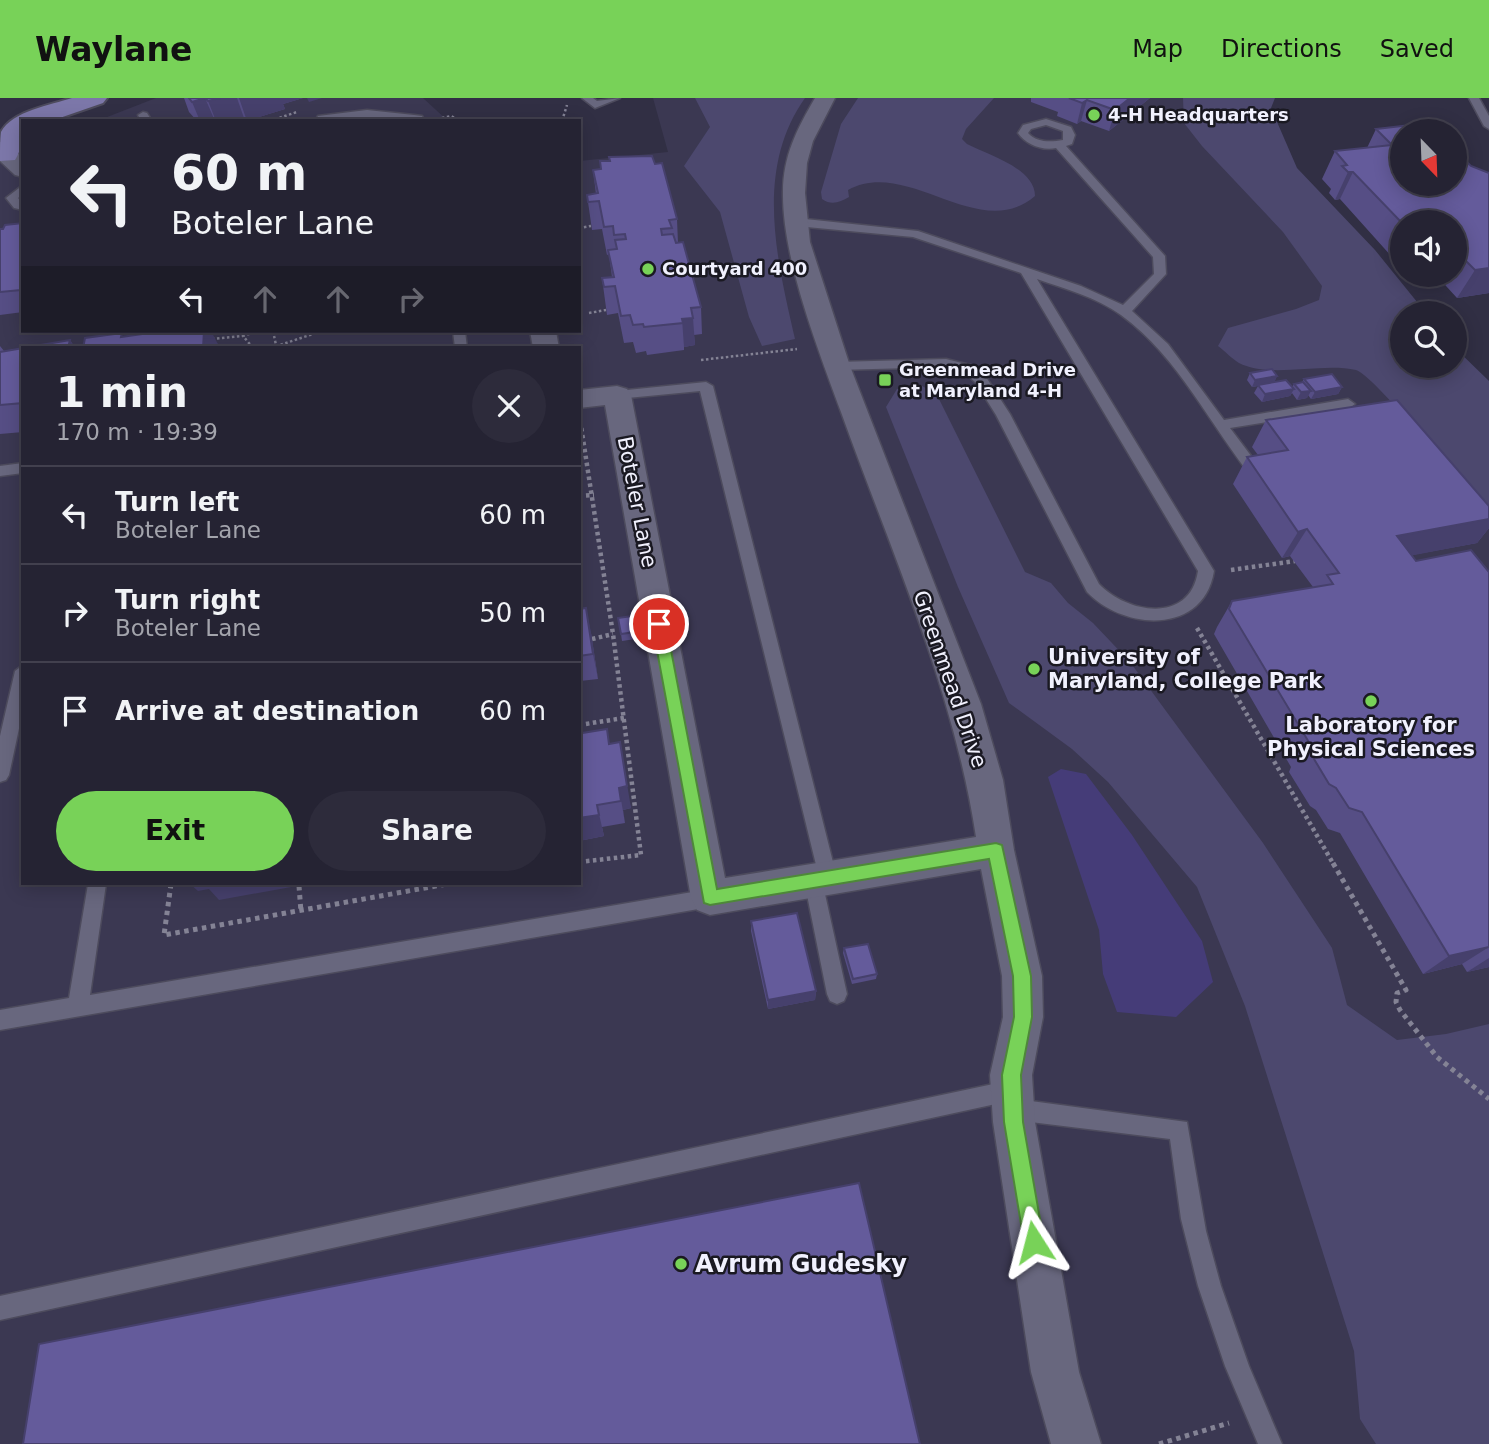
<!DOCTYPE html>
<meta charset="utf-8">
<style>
body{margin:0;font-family:"DejaVu Sans",sans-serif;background:#2d2b3b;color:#f1f3f6;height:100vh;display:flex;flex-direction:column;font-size:26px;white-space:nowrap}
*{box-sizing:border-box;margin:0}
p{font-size:23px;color:#a3a4ac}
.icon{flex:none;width:38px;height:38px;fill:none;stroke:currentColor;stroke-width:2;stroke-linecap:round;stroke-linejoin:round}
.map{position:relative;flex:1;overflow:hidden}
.drawer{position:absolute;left:21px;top:248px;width:560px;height:539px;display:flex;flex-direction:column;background:#252333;border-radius:0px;box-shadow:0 4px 18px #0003,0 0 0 2px #42404e}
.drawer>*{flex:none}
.banner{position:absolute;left:21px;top:21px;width:560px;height:214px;border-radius:0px;box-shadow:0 4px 18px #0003,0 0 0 2px #42404e;background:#252333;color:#f1f3f6;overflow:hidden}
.needle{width:46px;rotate:157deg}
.buttons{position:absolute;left:1390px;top:21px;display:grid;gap:14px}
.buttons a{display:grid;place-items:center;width:77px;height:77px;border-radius:50%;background:#252333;box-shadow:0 4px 18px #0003,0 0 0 2px #42404e;font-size:35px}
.pin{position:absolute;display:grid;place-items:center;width:60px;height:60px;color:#fff;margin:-30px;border:4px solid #fff;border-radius:50%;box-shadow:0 2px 7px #0007}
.me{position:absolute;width:77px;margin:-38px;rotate:351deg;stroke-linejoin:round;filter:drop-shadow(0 0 5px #0008)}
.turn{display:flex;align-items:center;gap:24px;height:147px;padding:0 35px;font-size:32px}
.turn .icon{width:91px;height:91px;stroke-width:2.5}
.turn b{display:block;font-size:49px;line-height:60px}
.lanes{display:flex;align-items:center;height:66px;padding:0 35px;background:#0003;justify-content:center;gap:35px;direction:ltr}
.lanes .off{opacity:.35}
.round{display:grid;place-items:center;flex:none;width:74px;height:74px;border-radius:37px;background:#2d2b3b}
.summary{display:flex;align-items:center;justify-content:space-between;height:119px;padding:0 35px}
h1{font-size:42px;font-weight:800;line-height:52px}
.action{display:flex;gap:14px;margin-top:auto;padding:14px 35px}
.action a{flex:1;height:80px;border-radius:42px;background:#78d258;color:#111;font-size:28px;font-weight:800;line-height:80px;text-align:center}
.action a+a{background:#2d2b3b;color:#f1f3f6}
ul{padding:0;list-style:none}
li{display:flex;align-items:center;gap:21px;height:98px;padding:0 35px;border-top:2px solid #42404e}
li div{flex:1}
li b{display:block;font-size:26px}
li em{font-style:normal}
header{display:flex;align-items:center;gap:42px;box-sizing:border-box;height:98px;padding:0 35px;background:#78d258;color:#111}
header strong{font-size:33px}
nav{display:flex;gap:38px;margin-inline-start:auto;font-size:24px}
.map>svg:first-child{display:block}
</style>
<header>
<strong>Waylane</strong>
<nav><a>Map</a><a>Directions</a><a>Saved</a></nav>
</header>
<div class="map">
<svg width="1489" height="1346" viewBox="0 0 1489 1346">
<rect width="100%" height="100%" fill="#312f44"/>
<g fill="#3b3852" fill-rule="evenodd">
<path d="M156,0H423L448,23H97Z"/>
<path d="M653,0H1194L1402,268L1489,355V1346H0V54L23,46V233H579V63L668,54ZM23,250H579V786H23Z"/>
</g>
<g fill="#4c486e">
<path d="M695,0H805C754,72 777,162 795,241L762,248L749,219L720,114L684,68L710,29Z"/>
<path d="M858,0H994L966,31L962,41L967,46C988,57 1035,70 1035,98C979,146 908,59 848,92L849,99C840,104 832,108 822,101L821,94L841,26Z"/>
<path d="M1183,0H1275L1271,10L1297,70L1375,152L1426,215H1402V268H1454V249L1489,283V418C1470,395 1374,277 1356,272C1321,264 1270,281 1239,265C1232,261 1225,253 1218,248L1228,230L1296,211L1319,202L1322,188L1283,134L1202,48L1184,25Z"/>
<path d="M919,286L937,297L1025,474L1051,485L1068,505L1093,525L1130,564L1263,745L1332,850L1347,907L1397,942L1446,936L1489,926V1346H1376L1360,1321L1354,1253L1245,908L1197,789L1108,684L1072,651L1009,605L958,489L886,309L897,291Z"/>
</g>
<path fill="#453c78" d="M1061,671L1086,676L1132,737L1202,843L1213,884L1176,919L1117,914L1103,876L1099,832L1048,679Z"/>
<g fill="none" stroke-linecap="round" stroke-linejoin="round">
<defs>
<g id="lane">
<path d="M582,0H593L597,3L620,0L595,10Z"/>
<path d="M1469,0H1479L1489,18V31L1484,28Z"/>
<path d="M143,14L147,15L152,23H141L138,17Z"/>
<path d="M1046,21L1071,29L1075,37L1072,46L1066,48L1165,158L1166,176L1132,213L1168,246L1224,322L1348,301L1355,306L1348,311L1230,330L1267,379L1265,383H1255C1210,328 1179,259 1121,217C1096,199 1065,191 1037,181L1214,473C1204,537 1124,533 1087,494L996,317L976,285L964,274L946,269L837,272L830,268L837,264L946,261L974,268L986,279L1010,316L1099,486C1128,516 1190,526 1198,473L1021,175L913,139L796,128L790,124L796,120L918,133L1081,188L1123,207L1154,176L1153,159L1056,50C1042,53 1025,46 1018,35L1023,27ZM1046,27L1063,33V42C1051,44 1037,45 1028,35L1031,31Z"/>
<path d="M23,87V96L18,100L23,105V112L14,110L6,100Z"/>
<path d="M453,233H465L467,250H455Z"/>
<path d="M706,284L713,288L837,780L835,786L823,787L847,896L844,903L837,906L830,903L827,896L804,782L806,776L818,775L700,293L617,301L610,297L617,293Z"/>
<path d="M23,365V375L0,378V368Z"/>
<path d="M23,567V612L9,677L6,682L0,684V638L15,573Z"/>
<path d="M88,786H106L90,897L710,791L717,794L719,800L717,806L710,809L0,932V912L69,900Z"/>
<path d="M1012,982L1019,985L1022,992L1016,1001L1187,1024L1206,1133L1221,1188L1249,1268L1282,1346H1258L1225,1268L1198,1188L1181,1121L1170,1041L1013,1022L1006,1018L1002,1011L1005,1004L0,1222V1198Z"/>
</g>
<g id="street">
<path d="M815,0H835L813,43L807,65L805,95L810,144L850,268L981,606L1003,682L1014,752L1042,878L1043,919L1032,977L1035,1024L1079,1274L1101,1346H1051L1031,1274L993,1024L990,977L1003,919L1002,878L981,771L710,817L697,812L691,800L605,307L579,310V292L617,288L627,291L631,297L725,780L976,739C954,593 891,453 841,314C818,251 782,160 783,94C783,58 797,31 815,0Z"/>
<path d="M367,12L414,17L422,18L425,23H315L318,18Z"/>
<path d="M0,44L8,46L23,60V79L15,77L0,63Z"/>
<path d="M530,233H556L559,250H533Z"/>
</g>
<path id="primary" d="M72,0H107L103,5L51,23H23C23,35 22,52 15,62L0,63C0,55 0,42 1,34C12,13 51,7 72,0Z"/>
</defs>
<use href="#lane" stroke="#4d4b5d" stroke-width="3"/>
<use href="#street" stroke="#4d4b5d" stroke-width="3"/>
<use href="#primary" stroke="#4d4b5d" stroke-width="4"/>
<g stroke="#848395" stroke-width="2.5" stroke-dasharray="2.5 2.5" stroke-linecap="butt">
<path d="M442,20L451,18L460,23"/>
<path d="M270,23L297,14"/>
<path d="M562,23L567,7"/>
<path d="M579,130L591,128"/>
<path d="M589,215L606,212"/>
<path d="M273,233L276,247"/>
<path d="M212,241L243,238"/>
<path d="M253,250L243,238L258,233"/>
<path d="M271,250L322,233"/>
<path d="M701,262L797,251"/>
</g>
<g stroke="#848395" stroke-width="4.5" stroke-dasharray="3.5 3.5" stroke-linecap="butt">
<path d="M579,398L594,397"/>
<path d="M1231,472L1295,463"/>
<path d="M1197,530L1334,767"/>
<path d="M592,541L613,536"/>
<path d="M579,627L624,620"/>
<path d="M579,764L641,757L613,536L581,328"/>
</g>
<g stroke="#848395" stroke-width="5" stroke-dasharray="4.5 4.5" stroke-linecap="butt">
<path d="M1333,765L1406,892L1397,895L1396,904L1400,912L1437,959L1489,1001"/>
<path d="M171,786L164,837L447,786"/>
<path d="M299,788L301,814"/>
<path d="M1159,1346L1229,1325"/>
</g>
<use href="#lane" fill="#68677e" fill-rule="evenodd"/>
<use href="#street" fill="#68677e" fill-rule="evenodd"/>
<use href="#primary" fill="#7c77a9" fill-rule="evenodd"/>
</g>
<g fill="#564e85">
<path d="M184,0H303L283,6L285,11L259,19L261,23H197L189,14Z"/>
<path d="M1031,0H1150L1109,33L1081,23L1077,26L1057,18L1058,14L1031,4Z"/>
<path d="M1376,31L1402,33L1471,68L1489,75V195L1457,200L1436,177H1454V124H1402L1401,169L1340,101L1335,102L1329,95L1331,91L1322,81L1335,53L1367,50Z"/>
<path d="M655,66L677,121L678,145L701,209L702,236L694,237L695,247L684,249V252L647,257L646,253L636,255L633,244L624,245L618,215L607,217L602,180L612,179L609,156L607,157L602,131L592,132L587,97L596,96L593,72Z"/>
<path d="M23,125V214L0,217V131Z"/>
<path d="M70,242L75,250H23V334L0,336V248L4,253Z"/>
<path d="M1250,275L1277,278L1274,284L1292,289L1294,286L1302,284L1304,281L1342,289L1338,296L1311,301L1308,297L1307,300L1297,302L1292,295L1290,298L1262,304L1254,295L1258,288L1252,289L1247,282Z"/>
<path d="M1266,322L1489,408V430L1477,445L1412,457L1416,463L1489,474V869L1467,874L1462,866L1423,876L1340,735L1328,731L1316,712L1310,708L1289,674L1291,669L1214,536L1217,529L1232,503L1313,489L1290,458L1282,460L1233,386L1247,359L1258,357L1252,349Z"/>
<path d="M579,511L591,535L598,581L580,583L581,589H579Z"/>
<path d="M639,517L642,540L622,543L621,536Z"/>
<path d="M579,625L583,635L610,646L631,710L623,712L625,725L602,729L604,738L579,743Z"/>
<path d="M751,823L816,893L815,902L768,911L751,833Z"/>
<path d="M844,850L877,876L876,881L852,886L843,855Z"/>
</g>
<g fill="#46406c">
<path d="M205,0L215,23H200L192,4Z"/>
<path d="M220,0H237L245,23H216L208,3Z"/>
<path d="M239,0H303L283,6L285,11L259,19L261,23H247Z"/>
<path d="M307,0H322L309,4Z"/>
<path d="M1130,0H1150L1109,33L1115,12Z"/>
<path d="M1087,2L1081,23L1077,26L1082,5Z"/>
<path d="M1348,74H1353L1340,101L1335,102Z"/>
<path d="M1489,170V195L1457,200L1475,172Z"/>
<path d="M693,220L695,247L684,249L682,221Z"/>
<path d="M204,233H211L219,248V250H203Z"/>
<path d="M70,242L75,250H68Z"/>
<path d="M1277,278L1274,285L1252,289L1255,282Z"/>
<path d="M1342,289L1338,296L1311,301L1315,294Z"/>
<path d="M1294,291L1290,298L1262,304L1265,296Z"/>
<path d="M1311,293L1307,300L1297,302L1301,294Z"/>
<path d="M1489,421V430L1477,445L1378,464L1397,438Z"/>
<path d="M1307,431L1290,458L1282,460L1298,434Z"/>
<path d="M586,510L591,535L598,581L593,556Z"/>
<path d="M620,644L631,710L623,712L625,725L619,690Z"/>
<path d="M597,707L604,738L579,743V720Z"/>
<path d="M190,786H308L219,802L209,791L198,793Z"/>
<path d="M1489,849L1462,866L1423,876L1449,858Z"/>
<path d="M1489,860V869L1467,874Z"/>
<path d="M816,893L815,902L768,911V902Z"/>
</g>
<g fill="#645b9b" stroke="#46406c" stroke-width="2">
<path d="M189,0H205L192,4Z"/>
<path d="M205,0H220L208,3Z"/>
<path d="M1069,0H1130L1115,12L1087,2L1082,5Z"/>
<path d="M1419,26L1426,33H1402V86H1454V52L1471,68L1489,75V170L1475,172L1454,151V124H1402V125L1353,74H1348L1342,68L1347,67L1335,53L1392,47L1376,31Z"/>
<path d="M652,58L655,66L662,65L677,121L669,122L672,130L661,131L662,137L673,136L676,145L683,144L701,209L691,210L693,220L682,221L683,225L644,229L643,226L633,227L630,217L621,218L615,188L604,189L602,180L614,179L608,152L617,151L615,142L626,141L625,136L614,137L613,128L604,129L599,103L588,104L587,97L598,95L593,72L601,71L600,63H610L609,59Z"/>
<path d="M23,125V188L21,192L0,194V131H3L5,127Z"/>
<path d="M157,233H204L203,250H83L85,240L122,235L121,239L156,234Z"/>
<path d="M70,242L68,250H23V305L0,307V254Z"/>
<path d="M1272,271L1277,278L1255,282L1250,275Z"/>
<path d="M1332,276L1342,289L1315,294L1304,281Z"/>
<path d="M1286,282L1294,291L1265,296L1258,287Z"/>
<path d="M1303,284L1311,293L1301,294L1294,286Z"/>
<path d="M1397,302L1489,408V421L1397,438L1416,463L1471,452L1489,474V849L1449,858L1362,714L1349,710L1336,690L1329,686L1308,651L1310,646L1229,511L1232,503L1333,486L1327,477L1339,475L1307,431L1298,434L1247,359L1288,352L1266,322Z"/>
<path d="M586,510L593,556L579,558V511Z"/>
<path d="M639,517L642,533L621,536L618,520Z"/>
<path d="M579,625H581L582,635L607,631L609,646L620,644L627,688L619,690L621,703L597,707L599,717L579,720Z"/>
<path d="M797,815L816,893L768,902L751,823Z"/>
<path d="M868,846L877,876L853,881L844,850Z"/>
<path d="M859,1085L920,1346H23L39,1246Z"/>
</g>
<path fill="#78d258" stroke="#4e8839" stroke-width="2" d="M659,520L666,526L717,791L996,745L1002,747L1031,878L1032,919L1021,977L1023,1024L1044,1144L1041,1151L1034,1154L1027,1151L1024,1144L1004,1024L1002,977L1014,919L1013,878L989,761L710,807L704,805L652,526Z"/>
<g fill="#78d258" stroke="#1a1922" stroke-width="2.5">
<circle cx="1094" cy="17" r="7"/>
<circle cx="648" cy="171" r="7"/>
<rect x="878" y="275" width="14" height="14" rx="3.5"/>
<circle cx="1034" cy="571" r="7"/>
<circle cx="1371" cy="603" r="7"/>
<circle cx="681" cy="1166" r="7"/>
</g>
<g text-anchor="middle" stroke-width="5" stroke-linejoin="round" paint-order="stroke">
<g font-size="18" font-weight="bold" fill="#f1f1fe" stroke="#1a1922" text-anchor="start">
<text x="1108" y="23">4-H Headquarters</text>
<text x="662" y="177">Courtyard 400</text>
<text x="899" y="278">Greenmead Drive<tspan x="899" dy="21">at Maryland 4-H</tspan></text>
</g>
<g font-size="21" fill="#f1f1fe" stroke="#1a1922">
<text transform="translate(637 404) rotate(79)" y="7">Boteler Lane</text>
<text transform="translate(950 581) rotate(71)" y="7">Greenmead Drive</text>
</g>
<g font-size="21" font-weight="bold" fill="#f1f1fe" stroke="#1a1922" text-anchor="start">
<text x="1048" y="566">University of<tspan x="1048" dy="24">Maryland, College Park</tspan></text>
<text x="1371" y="634" text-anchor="middle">Laboratory for<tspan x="1371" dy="24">Physical Sciences</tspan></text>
</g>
<g font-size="24" font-weight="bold" fill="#f1f1fe" stroke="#1a1922" text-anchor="start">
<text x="695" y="1174">Avrum Gudesky</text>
</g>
</g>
</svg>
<div class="buttons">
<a><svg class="needle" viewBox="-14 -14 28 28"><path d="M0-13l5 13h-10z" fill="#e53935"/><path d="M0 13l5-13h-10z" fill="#a3a4ac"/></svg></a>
<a><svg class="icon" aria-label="sound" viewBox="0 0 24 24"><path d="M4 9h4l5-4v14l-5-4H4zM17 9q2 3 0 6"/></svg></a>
<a><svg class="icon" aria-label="search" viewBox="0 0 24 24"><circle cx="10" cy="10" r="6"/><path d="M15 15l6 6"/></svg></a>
</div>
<div class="pin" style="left:659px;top:526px;background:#d93025"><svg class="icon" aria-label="arrive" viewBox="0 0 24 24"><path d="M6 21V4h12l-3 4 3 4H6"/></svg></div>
<svg class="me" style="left:1034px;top:1144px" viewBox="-20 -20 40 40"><path d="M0-17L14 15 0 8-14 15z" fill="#78d258" stroke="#fff" stroke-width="4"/></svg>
<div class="banner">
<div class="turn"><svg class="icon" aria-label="left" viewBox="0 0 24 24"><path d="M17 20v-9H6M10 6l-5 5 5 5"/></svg><div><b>60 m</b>Boteler Lane</div></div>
<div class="lanes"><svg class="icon" aria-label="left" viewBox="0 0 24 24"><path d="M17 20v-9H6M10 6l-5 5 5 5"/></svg><svg class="icon off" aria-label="ahead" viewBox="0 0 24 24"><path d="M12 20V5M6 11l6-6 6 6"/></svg><svg class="icon off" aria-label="ahead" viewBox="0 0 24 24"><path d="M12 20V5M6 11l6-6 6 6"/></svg><svg class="icon off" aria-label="right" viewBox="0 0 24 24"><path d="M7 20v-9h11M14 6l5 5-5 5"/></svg></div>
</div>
<section class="drawer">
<div class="summary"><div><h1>1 min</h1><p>170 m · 19:39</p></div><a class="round"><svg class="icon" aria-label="close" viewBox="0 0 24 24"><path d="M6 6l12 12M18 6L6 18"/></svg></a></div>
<ul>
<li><svg class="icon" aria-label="left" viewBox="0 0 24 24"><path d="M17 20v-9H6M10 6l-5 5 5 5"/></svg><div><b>Turn left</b><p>Boteler Lane</p></div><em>60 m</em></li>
<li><svg class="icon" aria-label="right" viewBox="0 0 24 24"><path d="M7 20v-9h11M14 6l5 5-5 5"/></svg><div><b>Turn right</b><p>Boteler Lane</p></div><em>50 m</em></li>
<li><svg class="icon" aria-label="arrive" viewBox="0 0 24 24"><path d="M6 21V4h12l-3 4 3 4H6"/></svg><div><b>Arrive at destination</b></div><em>60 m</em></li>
</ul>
<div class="action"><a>Exit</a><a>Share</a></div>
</section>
</div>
